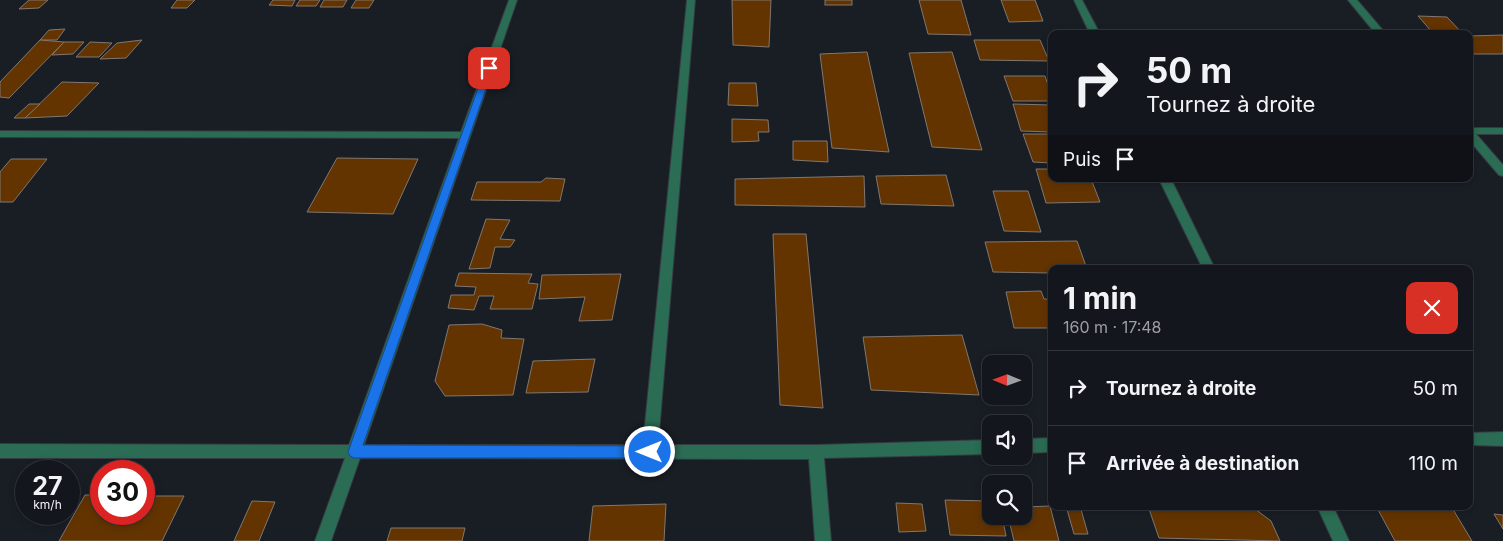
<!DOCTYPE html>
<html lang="fr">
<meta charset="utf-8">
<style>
body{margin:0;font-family:Inter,sans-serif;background:#1c1f25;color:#f1f3f6;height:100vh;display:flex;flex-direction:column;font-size:19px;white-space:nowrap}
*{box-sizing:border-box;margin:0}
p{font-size:16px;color:#9d9fa3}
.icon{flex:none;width:28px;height:28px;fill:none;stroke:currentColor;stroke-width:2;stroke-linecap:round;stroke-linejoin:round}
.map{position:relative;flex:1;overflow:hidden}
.details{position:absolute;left:1048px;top:265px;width:425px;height:245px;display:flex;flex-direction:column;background:#13161c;border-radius:10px;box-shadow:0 2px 8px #0003,0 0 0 1px #32353b}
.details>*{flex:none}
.guide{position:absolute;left:1048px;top:30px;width:425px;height:152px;border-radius:10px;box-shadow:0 2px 8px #0003,0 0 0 1px #32353b;background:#13161c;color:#f1f3f6;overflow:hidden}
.needle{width:32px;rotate:271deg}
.tools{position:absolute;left:982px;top:355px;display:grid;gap:10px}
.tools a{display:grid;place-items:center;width:50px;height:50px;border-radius:10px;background:#13161c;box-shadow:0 2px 8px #0003,0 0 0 1px #32353b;font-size:25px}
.speed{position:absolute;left:15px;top:460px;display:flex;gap:10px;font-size:25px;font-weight:700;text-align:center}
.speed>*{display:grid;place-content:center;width:65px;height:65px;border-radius:50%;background:#13161c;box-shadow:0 2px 8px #0003,0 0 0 1px #32353b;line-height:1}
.speed small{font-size:12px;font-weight:400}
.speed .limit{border:8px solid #d22;background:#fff;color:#111}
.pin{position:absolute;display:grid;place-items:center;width:42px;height:42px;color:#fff;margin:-21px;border-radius:10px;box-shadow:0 2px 8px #0006}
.me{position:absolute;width:55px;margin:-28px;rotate:270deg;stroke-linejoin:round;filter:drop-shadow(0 0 4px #0008)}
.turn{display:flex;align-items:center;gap:18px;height:105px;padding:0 15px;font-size:22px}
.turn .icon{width:65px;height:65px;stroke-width:2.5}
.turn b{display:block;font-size:35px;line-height:42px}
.then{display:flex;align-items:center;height:48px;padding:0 15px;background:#0003;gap:10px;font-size:19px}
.round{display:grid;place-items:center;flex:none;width:52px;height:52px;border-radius:10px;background:#1c1f25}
.head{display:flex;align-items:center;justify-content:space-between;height:85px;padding:0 15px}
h1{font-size:30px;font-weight:700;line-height:38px}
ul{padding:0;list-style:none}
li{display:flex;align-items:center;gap:15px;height:75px;padding:0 15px;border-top:1px solid #32353b}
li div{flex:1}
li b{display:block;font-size:19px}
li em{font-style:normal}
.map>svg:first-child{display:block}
</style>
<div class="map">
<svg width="1503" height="541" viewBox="0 0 1503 541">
<rect width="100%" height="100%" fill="#191e25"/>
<g fill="#633400" stroke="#807771">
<path d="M29,0H48L39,8L19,9Z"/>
<path d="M177,0H195L187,8H171Z"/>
<path d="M273,0H295L292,6L269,5Z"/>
<path d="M300,0H320L316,6H296Z"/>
<path d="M324,0H347L343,7H320Z"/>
<path d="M356,0H374L369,8H351Z"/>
<path d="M732,0H771L769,47L733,45Z"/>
<rect x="825" y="0" width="27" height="5"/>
<path d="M919,0H961L971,35L928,34Z"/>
<path d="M1001,0H1035L1043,21L1009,22Z"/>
<path d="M1418,16L1447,17L1462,33L1432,32Z"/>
<path d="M65,29L57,40H40L49,30Z"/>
<path d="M1503,35V54H1469V36Z"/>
<path d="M40,40L64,42L9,98L0,97V82Z"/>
<path d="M142,40L126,58L100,59L117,43Z"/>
<path d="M974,40H1040L1049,61L980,60Z"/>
<path d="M64,42H84L73,54L52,55Z"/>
<path d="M90,42L112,43L99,57H76Z"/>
<path d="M867,52L889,152L832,148L820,54Z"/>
<path d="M952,52L982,150L932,147L909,53Z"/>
<path d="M1004,76H1045L1051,94V101H1013Z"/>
<path d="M62,82L99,83L67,116L25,118Z"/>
<path d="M729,83H756L758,106L728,105Z"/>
<path d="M29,104H40L25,118H14Z"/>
<path d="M1013,104L1051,105V132L1021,131Z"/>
<path d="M732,119L768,120L769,132H758L759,141L732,142Z"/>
<path d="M1023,134H1051V163L1033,162Z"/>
<path d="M793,141H827L828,162L793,160Z"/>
<path d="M337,158L418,159L393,214L307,212Z"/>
<path d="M11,159H47L13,202H0V172Z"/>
<path d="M1036,169H1051V179H1091L1100,202L1046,203Z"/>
<path d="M946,175L954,206L881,204L876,176Z"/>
<path d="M864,176L865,207L735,205V179Z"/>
<path d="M546,178L565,179L560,201L471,200L477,182H541Z"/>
<path d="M993,191H1028L1041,232L1004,231Z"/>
<path d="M486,219L510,220L500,239L515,240L510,247H495L490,268L469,269Z"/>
<path d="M773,234H806L823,408L780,405Z"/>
<path d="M1077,241L1087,269H1051V273L993,272L985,242Z"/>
<path d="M459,273L532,274L528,283L538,284L532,309H490L494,296H479L474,310L448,308L451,295H474L476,287L455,286Z"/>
<path d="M621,274L612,320L579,321L585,297L539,299L542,275Z"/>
<path d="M1041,291L1044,299H1051V328H1014L1006,292Z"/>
<path d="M482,324L502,330L501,338L524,339L513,395L445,396L435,381L449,325Z"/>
<path d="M962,335L979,395L871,390L863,337Z"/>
<path d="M595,359L588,392L526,393L533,361Z"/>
<path d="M85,495H101V514H144V496H184L162,541H59Z"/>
<path d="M945,500L991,501V516H1002L1006,536L950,535Z"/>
<path d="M252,501L275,502L259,541H234Z"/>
<path d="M896,503L922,504L926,531L899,532Z"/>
<path d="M666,504L664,541H589L593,506Z"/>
<path d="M1050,506L1059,541H1014L1008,516H1024V507Z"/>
<path d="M1066,506H1080L1088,534H1074Z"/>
<path d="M1148,506H1251L1271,521L1280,541L1159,538Z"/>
<path d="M1376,506H1451L1472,541H1395Z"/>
<path d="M1494,514L1503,515V529Z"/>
<path d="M391,528H465L462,541H387Z"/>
</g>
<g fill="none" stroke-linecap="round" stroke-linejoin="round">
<defs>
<g id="minor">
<path d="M509,0H517L364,445H643L687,0H695L658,445H816L991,440V454L824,458L831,541H815L809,459L360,458L331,541H315L345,458H0V444L349,445L459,138L0,137V131L461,132Z"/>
<path d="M1074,0H1082L1100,34H1090Z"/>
<path d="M1348,0H1357L1386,34H1376Z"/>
<path d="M1469,128H1503V134H1476L1503,165V176L1499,175L1469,140Z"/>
<path d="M1159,179H1171L1215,269H1203Z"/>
<path d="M1503,432V446L1469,445V433Z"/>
<path d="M1051,438V452L1024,453V439Z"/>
<path d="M1317,506H1333L1349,541H1333Z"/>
</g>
</defs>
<use href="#minor" stroke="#363b41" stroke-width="2"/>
<use href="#minor" fill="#2b6c54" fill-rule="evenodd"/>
</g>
<path fill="#1a73e8" stroke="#114b97" d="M486,66L493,68L363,445L650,446L655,447L657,452L655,456L650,458H354L350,456L348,452Z"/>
</svg>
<div class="tools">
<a><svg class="needle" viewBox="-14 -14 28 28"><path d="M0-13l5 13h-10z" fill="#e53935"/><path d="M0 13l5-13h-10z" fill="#9d9fa3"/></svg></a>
<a><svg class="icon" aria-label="sound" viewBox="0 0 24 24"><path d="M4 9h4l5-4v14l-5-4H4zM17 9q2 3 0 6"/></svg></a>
<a><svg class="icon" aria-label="search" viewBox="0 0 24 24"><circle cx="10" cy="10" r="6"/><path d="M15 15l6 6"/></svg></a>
</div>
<div class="speed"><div>27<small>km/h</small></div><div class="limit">30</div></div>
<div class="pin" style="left:489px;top:68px;background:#d93025"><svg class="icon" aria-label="arrive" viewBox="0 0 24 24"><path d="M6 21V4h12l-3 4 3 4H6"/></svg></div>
<svg class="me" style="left:650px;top:452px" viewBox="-20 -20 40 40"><circle r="17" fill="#1a73e8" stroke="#fff" stroke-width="3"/><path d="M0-11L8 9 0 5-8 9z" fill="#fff"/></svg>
<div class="guide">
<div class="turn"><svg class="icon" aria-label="right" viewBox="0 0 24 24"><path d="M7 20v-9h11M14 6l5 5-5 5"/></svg><div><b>50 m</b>Tournez à droite</div></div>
<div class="then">Puis<svg class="icon" aria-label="arrive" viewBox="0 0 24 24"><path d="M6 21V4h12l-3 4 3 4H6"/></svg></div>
</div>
<section class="details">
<div class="head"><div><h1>1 min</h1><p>160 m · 17:48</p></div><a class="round" style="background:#d93025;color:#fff"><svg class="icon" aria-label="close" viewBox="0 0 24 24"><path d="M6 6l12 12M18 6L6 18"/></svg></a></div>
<ul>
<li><svg class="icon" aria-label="right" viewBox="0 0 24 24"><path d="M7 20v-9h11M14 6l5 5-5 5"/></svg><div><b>Tournez à droite</b></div><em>50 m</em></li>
<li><svg class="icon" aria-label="arrive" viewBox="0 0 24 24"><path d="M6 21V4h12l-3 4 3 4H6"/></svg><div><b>Arrivée à destination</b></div><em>110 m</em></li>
</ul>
</section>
</div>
